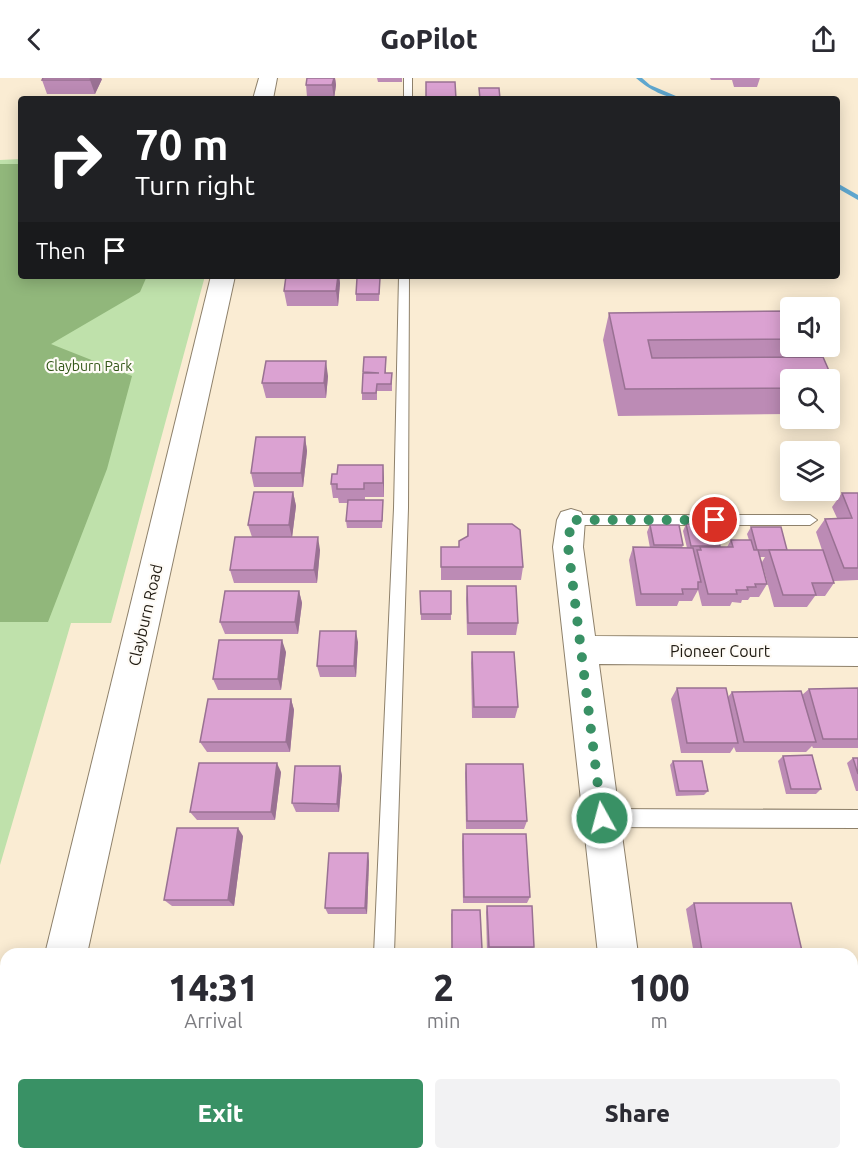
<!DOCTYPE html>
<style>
body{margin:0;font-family:Ubuntu,sans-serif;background:#f2f2f3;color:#2b2b33;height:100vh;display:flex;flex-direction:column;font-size:22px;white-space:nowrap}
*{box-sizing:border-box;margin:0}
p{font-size:20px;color:#7c7c81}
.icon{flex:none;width:33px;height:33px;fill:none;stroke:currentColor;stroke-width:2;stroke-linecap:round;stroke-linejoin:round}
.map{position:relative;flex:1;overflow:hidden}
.side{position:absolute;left:0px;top:870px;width:858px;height:212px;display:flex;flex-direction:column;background:#fff;border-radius:18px 18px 0 0;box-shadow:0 3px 15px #0003}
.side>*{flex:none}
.guide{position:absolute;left:18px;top:18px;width:822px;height:183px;border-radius:6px;box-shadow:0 3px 15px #0003;background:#202124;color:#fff;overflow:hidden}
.controls{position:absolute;left:780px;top:219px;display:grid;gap:12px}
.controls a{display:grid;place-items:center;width:60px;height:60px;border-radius:6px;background:#fff;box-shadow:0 3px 15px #0003;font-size:30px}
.pin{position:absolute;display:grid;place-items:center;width:51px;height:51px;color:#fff;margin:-26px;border:3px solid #fff;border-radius:50%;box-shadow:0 2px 6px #0007}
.me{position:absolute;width:66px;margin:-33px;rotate:353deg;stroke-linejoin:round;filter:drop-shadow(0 0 4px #0008)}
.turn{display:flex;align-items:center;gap:21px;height:126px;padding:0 18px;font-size:27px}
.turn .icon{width:78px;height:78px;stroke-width:2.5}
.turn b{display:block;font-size:42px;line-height:51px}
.then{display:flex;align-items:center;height:57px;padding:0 18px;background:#0003;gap:12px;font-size:22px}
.eta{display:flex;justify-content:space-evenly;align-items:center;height:102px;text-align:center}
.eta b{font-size:36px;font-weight:800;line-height:42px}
.cta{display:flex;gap:12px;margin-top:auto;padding:12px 18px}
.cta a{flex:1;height:69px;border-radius:6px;background:#399165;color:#fff;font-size:24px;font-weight:800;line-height:69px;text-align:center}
.cta a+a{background:#f2f2f3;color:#2b2b33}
header{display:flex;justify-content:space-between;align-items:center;height:78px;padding:0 18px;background:#fff;font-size:27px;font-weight:800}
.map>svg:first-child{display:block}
</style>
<header><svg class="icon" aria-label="back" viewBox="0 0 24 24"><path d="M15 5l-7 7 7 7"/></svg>GoPilot<svg class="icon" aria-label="share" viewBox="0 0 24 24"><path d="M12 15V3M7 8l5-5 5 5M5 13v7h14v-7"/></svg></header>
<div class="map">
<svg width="858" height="1081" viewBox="0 0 858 1081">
<rect width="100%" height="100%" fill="#faecd3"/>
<path fill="#bfe1ab" d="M21,81V198H205L111,545H71L0,787V82Z"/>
<path fill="#91b77b" d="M0,86H21V198H147L140,214L51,266L132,298L107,391L48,544H0Z"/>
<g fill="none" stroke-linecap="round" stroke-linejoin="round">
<g fill="#5fa7cf" fill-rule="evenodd">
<path d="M636,0H642L650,7L683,21C667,21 648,11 636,0Z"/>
<path d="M837,105L858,117V122L837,110Z"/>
</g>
<defs>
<g id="lane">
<rect x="404" y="0" width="8" height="21"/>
<path d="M399,198H409L408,430L394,876H374L394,430Z"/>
<path d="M571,437H810L817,442L810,447H571L564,442Z"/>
<path d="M602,731L858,732V750L602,749L596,746L593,740L596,734Z"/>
<rect x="319" y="1076" width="22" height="5"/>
</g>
<g id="street">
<path d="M571,431L581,434L585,442L583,469L595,558L858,560V588L599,586L638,876H598L553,469L557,442L561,434Z"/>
<path d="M617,1076H662L664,1081H618Z"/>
</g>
<g id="secondary">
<path d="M259,0H277L273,21H253Z"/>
<path d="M211,198H235L87,876H45Z"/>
<path d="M852,1035H858V1081H851L838,1076H852Z"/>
<path d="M4,1059H6V1076H44V1081H0V1070Z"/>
</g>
</defs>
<use href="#lane" stroke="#8e816b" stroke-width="2"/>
<use href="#street" stroke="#8e816b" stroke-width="2"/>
<use href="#secondary" stroke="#8e816b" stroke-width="2"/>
<use href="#lane" fill="#fff" fill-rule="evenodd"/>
<use href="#street" fill="#fff" fill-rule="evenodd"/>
<use href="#secondary" fill="#fff" fill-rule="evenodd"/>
</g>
<g fill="#bc8bb5" fill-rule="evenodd">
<path d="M307,0H335L336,7L334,21H306L307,19L306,7Z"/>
<path d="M377,0H402V4H378Z"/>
<path d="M710,0H760L757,9H734L732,2H711Z"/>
<path d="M102,1L95,16H47L42,2Z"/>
<path d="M286,198H339L340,205L338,228H287L284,213Z"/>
<path d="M380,200L379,223H356V216Z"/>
<path d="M790,233V268H810L805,279H823L836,309L830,320V302H790V336L618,338L603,262L609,235Z"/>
<path d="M364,279H386V295L392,302V313H377V322H362V315Z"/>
<path d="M328,298L326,320H266L262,305Z"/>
<path d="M305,359L307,373L303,409H254L251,395Z"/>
<path d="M337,396L384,400V419H365V422L383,429L382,450H347L346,443L348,425H339L338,420H333L331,406Z"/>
<path d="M293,414L296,428L292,459L320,472L317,505H234L230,492L252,459L248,447Z"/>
<path d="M842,415H858V502L834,503V505L825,518H815L807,529H774L762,485L767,506L759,519H750L748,522H742L741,525L732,524L730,528H702L698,512L692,523H679L677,528H636L629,482L633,469L650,470L647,454L650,447L683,467L682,470H687L683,453L686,446L720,468V469H727L731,462H749L747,456L751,449L787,472H822L816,454L825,441L837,440L832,429ZM760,479H765L762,484Z"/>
<path d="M468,446L523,489L521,502H441V469H458L467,459Z"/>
<path d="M467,508L518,545L516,557H467L466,521Z"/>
<path d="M299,513L302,525L298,556H225L220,544Z"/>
<path d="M420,513H451V542H421Z"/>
<path d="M358,564L356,599H320L317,588Z"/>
<path d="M286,574L281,612H218L213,601Z"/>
<path d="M472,574L518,629L515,640H472L471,585Z"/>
<path d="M677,610L728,619L732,614L802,617L809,611L858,610V670H813L812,668L806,674H736L734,669L730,675H681L671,621Z"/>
<path d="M291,621L294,632L290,674H207L200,664Z"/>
<path d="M783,678L821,711L816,716H786L778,683Z"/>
<path d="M853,680H858V713H856L847,685Z"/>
<path d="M673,683L708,713L704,717L676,718L670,687Z"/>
<path d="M466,686L527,743L524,751H466L465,695Z"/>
<path d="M340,688L342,698L339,734H296L292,725Z"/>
<path d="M281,694L275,742H197L190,734Z"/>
<path d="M463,756L530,819L527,825H463L462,764Z"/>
<path d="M243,758L234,828H172L164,822Z"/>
<path d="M369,783L367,836H328L325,830Z"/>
<path d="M694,825L802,873L794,876H694L686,831Z"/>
<path d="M487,828L534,869L531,874H487L486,834Z"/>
<path d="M451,835L482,871L481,874H452Z"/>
</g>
<g fill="#997193">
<path d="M91,0H101L102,1L95,16L90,2Z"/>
<path d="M334,0H335L336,7L334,21L332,7Z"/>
<path d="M338,198H339L340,205L338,228L336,213Z"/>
<path d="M326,283L328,298L326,320L324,305Z"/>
<path d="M305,359L307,373L303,409L301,395Z"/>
<path d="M383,387L384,400V419L383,405Z"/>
<path d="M293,414L296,428L292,460L289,447Z"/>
<path d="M318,459L320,472L317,505L314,492Z"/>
<path d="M299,513L302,525L298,556L295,544Z"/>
<path d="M356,553L358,564L356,599L354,588Z"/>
<path d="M282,562L286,574L281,612L278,601Z"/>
<path d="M291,621L294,632L290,674L286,664Z"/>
<path d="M277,685L281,694L275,742L271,734Z"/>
<path d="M340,688L342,698L339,734L337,726Z"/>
<path d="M238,750L243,758L234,828L228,822Z"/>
<path d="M368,775L369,783L367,836L365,830Z"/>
</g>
<g fill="#dba2d2" stroke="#997193" stroke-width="1.5">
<path d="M43,0H91L90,2H42Z"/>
<path d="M307,0H334L332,7H306Z"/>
<path d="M426,4H455L456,21H426Z"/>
<path d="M479,10H499L500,21H480Z"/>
<path d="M307,19H332L331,21H306Z"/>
<path d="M286,198H338L336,213H284Z"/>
<path d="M357,200H380L379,216H356Z"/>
<path d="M790,233V261L648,262L652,280L823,279L836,309L830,310V302H790V310L625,311L609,235Z"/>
<path d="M364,279H386L385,295H392L391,306H377L376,315H362L363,295H379L363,294Z"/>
<path d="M266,283H326L324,305H262Z"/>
<path d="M256,359H305L301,395H251Z"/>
<path d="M338,387H383V405H364V411H337V406H331L332,396H337Z"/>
<path d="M254,414H293L289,447H248Z"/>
<path d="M842,415H858V490H844L825,441L852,440Z"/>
<path d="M348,422H383L382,443H346Z"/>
<path d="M468,446H512L520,452L523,489H441V469H459V463L468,458Z"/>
<path d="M686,446H715L720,468H691Z"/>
<path d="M650,447H679L683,467H654Z"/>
<path d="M751,449H781L787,472H757Z"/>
<path d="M235,459H318L314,492H230Z"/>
<path d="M731,462H751L754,472H758L767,506H755L756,509H747L748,512H736L737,516H708L697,472H701L700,469H733Z"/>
<path d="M633,469L693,470L701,504H698V511H682L683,516H641Z"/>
<path d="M769,472H823L834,505H812L816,517H783Z"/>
<path d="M467,508H516L518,545H468Z"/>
<path d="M225,513H299L295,544H220Z"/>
<path d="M420,513H451V536H421Z"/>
<path d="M320,553H356L354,588H317Z"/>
<path d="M219,562H282L278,601H213Z"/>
<path d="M472,574H514L518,629H474Z"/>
<path d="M677,610H726L738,665H687Z"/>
<path d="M858,610V661H823L809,611Z"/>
<path d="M801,613L816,664H744L732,614Z"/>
<path d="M208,621H291L286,664H200Z"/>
<path d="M812,677L821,711H791L783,678Z"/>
<path d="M853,680H858V696Z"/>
<path d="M673,683H702L708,713H679Z"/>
<path d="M199,685H277L271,734H190Z"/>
<path d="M466,686H523L527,743H467Z"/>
<path d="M295,688H340L337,726L292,725Z"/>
<path d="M177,750H238L228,822H164Z"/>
<path d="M463,756H526L530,819H464Z"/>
<path d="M329,775H368L365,830H325Z"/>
<path d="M694,825H791L802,873H702Z"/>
<path d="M487,828H532L534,869H489Z"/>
<path d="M452,832H480L482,871H452Z"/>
</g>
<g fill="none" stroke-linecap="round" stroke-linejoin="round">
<path stroke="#399165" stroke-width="10" stroke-dasharray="0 18" d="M602,740L568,468L571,442H715"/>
</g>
<g text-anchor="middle" stroke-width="4.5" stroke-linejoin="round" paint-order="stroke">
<g font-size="14" fill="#315516" stroke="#fefbf6">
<text x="89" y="293">Clayburn Park</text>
</g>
<g font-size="16" fill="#201b12" stroke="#fefbf6">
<text transform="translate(145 537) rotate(-77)" y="6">Clayburn Road</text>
<text x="720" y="579">Pioneer Court</text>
</g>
</g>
</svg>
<div class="controls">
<a><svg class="icon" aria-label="sound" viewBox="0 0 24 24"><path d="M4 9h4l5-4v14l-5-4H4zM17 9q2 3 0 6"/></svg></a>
<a><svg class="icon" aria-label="search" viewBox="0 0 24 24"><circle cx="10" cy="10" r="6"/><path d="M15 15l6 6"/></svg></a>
<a><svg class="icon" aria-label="layers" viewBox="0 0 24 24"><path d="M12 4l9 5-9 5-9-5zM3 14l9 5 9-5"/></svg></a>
</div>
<div class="pin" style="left:715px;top:442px;background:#d93025"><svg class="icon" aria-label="arrive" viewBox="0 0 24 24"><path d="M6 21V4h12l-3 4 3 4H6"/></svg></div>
<svg class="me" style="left:602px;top:740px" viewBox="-20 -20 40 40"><circle r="17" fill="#399165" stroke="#fff" stroke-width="3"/><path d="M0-11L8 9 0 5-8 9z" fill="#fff"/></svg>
<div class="guide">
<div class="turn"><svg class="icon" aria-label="right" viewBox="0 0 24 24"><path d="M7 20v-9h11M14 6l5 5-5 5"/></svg><div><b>70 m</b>Turn right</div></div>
<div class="then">Then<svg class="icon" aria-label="arrive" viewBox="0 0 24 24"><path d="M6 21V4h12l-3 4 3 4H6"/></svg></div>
</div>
<section class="side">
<div class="eta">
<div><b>14:31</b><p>Arrival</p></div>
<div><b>2</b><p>min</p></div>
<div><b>100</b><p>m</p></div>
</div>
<div class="cta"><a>Exit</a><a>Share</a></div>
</section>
</div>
